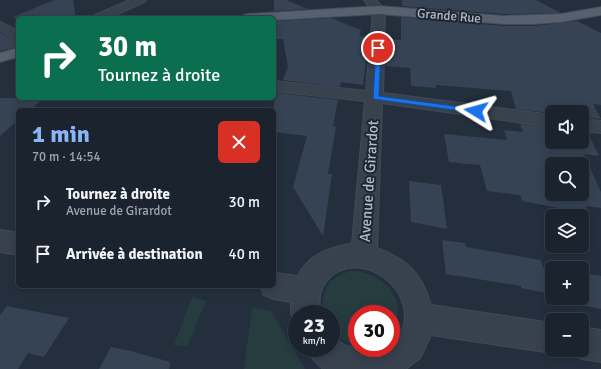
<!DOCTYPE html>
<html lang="fr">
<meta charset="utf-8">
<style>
body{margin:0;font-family:Signika,sans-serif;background:#282f3a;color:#f1f3f6;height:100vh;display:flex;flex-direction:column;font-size:15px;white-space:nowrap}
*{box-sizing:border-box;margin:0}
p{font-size:13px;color:#a0a4aa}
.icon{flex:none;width:22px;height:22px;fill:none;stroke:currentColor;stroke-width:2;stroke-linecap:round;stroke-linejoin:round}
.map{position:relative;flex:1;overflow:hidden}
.sheet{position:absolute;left:16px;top:108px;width:260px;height:180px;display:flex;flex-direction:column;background:#1b232e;border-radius:6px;box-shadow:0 2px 10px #0003,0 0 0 1px #39404a}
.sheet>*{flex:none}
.banner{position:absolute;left:16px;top:16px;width:260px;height:84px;border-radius:6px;box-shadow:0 2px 10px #0003,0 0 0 1px #39404a;background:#0b6e4f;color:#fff;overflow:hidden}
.fabs{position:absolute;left:545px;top:105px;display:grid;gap:8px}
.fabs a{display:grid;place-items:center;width:44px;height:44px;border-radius:6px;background:#1b232e;box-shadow:0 2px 10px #0003,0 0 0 1px #39404a;font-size:20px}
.speed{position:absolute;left:288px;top:305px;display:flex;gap:8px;font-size:20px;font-weight:700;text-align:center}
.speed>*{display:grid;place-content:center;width:52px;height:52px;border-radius:50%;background:#1b232e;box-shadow:0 2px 10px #0003,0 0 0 1px #39404a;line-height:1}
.speed small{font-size:10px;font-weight:400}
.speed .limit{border:6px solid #d22;background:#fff;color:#111}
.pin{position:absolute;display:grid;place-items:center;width:34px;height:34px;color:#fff;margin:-17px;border:2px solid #fff;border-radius:50%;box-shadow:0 1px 4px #0007}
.me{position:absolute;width:44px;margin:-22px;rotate:278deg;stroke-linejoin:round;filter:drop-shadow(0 0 3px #0008)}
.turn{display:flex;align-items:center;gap:14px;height:84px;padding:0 16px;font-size:18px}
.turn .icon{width:52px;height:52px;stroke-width:2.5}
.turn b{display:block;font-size:28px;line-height:34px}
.round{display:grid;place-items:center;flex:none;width:42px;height:42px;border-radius:6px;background:#282f3a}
.summary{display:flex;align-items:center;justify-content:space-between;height:68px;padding:0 16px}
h1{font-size:24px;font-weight:700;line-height:30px;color:#8ab4f8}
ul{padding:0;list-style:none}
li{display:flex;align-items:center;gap:12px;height:52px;padding:0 16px}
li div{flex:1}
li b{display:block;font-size:15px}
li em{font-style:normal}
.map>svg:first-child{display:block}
</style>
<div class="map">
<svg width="601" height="369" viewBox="0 0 601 369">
<rect width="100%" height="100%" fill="#242f3e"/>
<g fill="#263c3f">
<path d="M351,271C383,271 412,302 391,332V314H357V345C346,343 338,338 331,329V314H323C321,290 327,278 351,271Z"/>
<path d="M192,297L206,301L187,347L174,345Z"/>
<path d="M252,308L271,311L305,369H244Z"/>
</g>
<g fill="#364354" fill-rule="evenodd">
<path d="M54,0H73L76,18L18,19L13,17Z"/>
<path d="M274,0H286L308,9L274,11Z"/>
<path d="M402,0H536L561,13L504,14L402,6Z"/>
<path d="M401,17L504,26H534L577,21L601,33V105L593,104L601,119L582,117V112H552V113L516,109L511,91L436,85V88L411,86L410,68L385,66L386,39L401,40Z"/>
<path d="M331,18L361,30L359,36L369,37L363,85L341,82L340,87L283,80L288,67L283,39H274V21Z"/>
<path d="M0,33L18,41V47L0,51Z"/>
<path d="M278,93L338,100L333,126L336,127L328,174H332L323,236L293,187L307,136L274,132V102Z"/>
<path d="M0,98H44L30,110H18V120L0,136Z"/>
<path d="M520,124L552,128V142H582V133H588L599,156L584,154L601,192V208L586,206L590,214L522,201L520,195L487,191L480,165L449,162L444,134L507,140L504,130L523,132ZM552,164H582V194H552Z"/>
<path d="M409,181L441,185L447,229L411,222Z"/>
<path d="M442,240L465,243L466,247L541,260L543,267L552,269V294L521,288V286L446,274Z"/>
<path d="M582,273L601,276V309L582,305Z"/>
<path d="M7,306L69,318L44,357L28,353L18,369H0V315Z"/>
<path d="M111,347L131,351L170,362L169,369H99Z"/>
</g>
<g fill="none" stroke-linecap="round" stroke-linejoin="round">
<defs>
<g id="minor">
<path d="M130,0H146L144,2L109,18H93L95,15Z"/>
<path d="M364,0H376L385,10L383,93L552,115V127L382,103L377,248C407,259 422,274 431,305L552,323V350H560L552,353L431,335L420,358L406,369H323L313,359L308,348H331V335L344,345L357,348H391V342C395,338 401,334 403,328C416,289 362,248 330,277C319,287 318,301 321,314H297V325L291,314V302L274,299L264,295L260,286H274V273L298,276C307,256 331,246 352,244L365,101L274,91V81L366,91L373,11Z"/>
<path d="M0,22L18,31V40L0,31Z"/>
<path d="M582,119L601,121V133L582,131Z"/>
<path d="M0,230L18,233V255L0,252Z"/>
<path d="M582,327L601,330V362L582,359L571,354L569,350H582Z"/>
</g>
<g id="primary">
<path d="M379,6L504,16L561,14L601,7V15L561,22L534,24H504L379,14L274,20V18H242L244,15L248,14Z"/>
<path d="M18,48V57L0,62V53Z"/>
</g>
</defs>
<use href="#minor" stroke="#414a57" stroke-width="2"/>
<use href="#primary" stroke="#414a57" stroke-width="2"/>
<use href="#minor" fill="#38414e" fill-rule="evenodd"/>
<use href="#primary" fill="#56606e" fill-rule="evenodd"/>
</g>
<path fill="#1a73e8" stroke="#114b97" d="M376,47L381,48L379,96L476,109L480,111L476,113L373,99Z"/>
<g text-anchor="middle" stroke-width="4" stroke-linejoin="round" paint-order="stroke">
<g font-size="13" fill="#b4bcc9" stroke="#1d2633">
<text transform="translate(449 15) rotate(5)" y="5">Grande Rue</text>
</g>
<g font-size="15" fill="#b4bcc9" stroke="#1d2633">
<text transform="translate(369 181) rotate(-86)" y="5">Avenue de Girardot</text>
</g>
</g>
</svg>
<div class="fabs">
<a><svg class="icon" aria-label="sound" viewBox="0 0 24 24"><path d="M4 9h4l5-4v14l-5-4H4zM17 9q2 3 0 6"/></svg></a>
<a><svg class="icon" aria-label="search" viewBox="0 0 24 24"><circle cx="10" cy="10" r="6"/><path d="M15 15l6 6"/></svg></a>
<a><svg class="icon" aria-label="layers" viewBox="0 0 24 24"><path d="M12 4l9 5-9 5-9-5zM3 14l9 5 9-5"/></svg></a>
<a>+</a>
<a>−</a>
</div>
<div class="speed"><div>23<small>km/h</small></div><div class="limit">30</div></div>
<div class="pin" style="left:378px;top:48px;background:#d93025"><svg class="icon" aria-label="arrive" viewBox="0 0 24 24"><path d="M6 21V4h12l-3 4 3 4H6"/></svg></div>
<svg class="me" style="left:476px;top:111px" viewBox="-20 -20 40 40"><path d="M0-17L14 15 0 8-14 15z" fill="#1a73e8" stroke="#fff" stroke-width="4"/></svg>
<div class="banner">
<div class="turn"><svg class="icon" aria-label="right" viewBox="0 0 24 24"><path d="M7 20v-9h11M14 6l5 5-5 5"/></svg><div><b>30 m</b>Tournez à droite</div></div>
</div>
<section class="sheet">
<div class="summary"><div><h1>1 min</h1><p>70 m · 14:54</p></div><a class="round" style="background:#d93025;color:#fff"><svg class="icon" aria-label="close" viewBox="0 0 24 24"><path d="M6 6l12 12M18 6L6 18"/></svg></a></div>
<ul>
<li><svg class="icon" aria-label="right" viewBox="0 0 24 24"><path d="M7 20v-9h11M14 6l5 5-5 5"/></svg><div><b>Tournez à droite</b><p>Avenue de Girardot</p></div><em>30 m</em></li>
<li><svg class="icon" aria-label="arrive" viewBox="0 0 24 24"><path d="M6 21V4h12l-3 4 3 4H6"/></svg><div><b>Arrivée à destination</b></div><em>40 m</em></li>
</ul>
</section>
</div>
